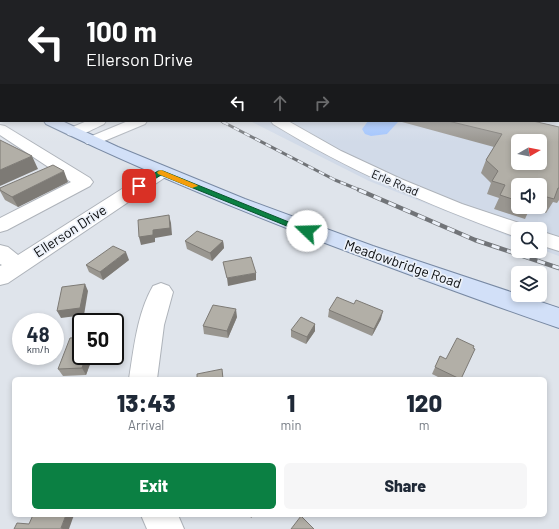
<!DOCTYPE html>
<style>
body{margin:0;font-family:Barlow,sans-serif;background:#f6f6f7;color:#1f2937;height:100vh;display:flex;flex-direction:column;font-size:15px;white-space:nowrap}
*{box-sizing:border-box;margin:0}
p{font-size:13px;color:#747a83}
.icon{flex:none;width:22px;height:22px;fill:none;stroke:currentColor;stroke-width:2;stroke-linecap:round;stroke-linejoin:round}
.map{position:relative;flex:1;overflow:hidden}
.sheet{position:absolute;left:12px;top:377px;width:535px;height:140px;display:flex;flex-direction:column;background:#fff;border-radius:6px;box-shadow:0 2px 6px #0003}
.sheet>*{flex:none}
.guide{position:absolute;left:0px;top:0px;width:559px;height:122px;box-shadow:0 2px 6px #0003;background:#202124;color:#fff;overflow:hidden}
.needle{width:26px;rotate:81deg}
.tools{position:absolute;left:511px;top:134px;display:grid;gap:8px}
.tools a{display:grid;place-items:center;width:36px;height:36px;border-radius:6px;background:#fff;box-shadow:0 2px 6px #0003;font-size:20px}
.speed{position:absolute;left:12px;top:313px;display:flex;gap:8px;font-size:20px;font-weight:700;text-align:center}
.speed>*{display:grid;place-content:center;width:52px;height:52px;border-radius:50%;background:#fff;box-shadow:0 2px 6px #0003;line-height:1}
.speed small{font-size:10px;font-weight:400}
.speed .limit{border:2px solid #111;border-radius:6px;background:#fff;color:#111}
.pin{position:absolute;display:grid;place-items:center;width:34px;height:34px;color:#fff;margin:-17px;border-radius:8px;box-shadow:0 2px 6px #0006}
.me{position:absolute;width:44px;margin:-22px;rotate:291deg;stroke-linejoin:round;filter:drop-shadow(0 0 3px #0008)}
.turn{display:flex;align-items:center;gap:14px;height:84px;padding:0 20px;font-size:18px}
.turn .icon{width:52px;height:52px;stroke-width:2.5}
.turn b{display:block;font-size:28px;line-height:34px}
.lanes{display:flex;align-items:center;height:38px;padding:0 20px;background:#0003;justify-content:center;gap:20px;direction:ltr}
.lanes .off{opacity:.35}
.eta{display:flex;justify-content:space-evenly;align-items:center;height:68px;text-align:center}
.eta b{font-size:24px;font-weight:800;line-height:28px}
.button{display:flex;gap:8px;margin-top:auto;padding:8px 20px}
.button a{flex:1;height:46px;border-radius:6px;background:#0b8043;color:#fff;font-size:16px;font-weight:800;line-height:46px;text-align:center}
.button a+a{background:#f6f6f7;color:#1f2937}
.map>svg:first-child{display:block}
</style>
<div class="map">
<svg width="559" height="529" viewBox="0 0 559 529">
<rect width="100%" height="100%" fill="#dfe4eb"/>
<path fill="#d1dae8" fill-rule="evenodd" d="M250,121H368L362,129L387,134L399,121H481L559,141V256L540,249V229H518V240L369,181ZM518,141H540V163H518ZM518,185H540V207H518Z"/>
<path fill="#a1c4fd" d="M368,121H399L387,134L371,136L365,134L362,129Z"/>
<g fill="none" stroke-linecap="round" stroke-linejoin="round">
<defs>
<g id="minor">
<path d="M0,103H1L0,112Z"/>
<path d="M87,121H106L104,124C93,129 79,138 68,135L66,132L68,129Z"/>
<path d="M128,121H147L145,124L97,144H87L84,141L87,138Z"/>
<path d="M271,121H288L341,151L401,179L462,204L525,225L527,229H518V236L511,235C428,205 348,170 273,124Z"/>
<path d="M0,125L5,126L90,178L93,182L90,186L7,230L0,232V218L71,182L0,135Z"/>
<path d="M161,167L167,168L169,172L167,176L8,283L0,285V266L2,265L0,264V245L8,247L18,255L155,168Z"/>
<path d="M540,231L559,237V251L540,245Z"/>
<path d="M161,283L169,286L173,292L164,325L157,379H129C134,348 137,314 153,286Z"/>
<path d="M141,515H178L184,529H147Z"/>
</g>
<g id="major">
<rect x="0" y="90" width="1" height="9"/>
<path d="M44,121H62L118,147L245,199L373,246L559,308V328C508,311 458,292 408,274C285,229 164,181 46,124Z"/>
</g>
</defs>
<use href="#minor" stroke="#aeb3ba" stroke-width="2"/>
<use href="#major" stroke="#7889a3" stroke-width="2"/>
<use href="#minor" fill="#fff" fill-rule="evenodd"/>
<use href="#major" fill="#d2e0f8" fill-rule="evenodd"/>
<defs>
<path id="rail-far2" d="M221,121L224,123"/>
<path id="rail-far1" d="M223,122L335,180L362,191"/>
<path id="rail" d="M359,190L475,240L559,268"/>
</defs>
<use href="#rail-far2" stroke="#717478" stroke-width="2.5"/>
<use href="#rail-far1" stroke="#717478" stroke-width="3"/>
<use href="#rail" stroke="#717478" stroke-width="4.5"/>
<use href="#rail-far2" stroke="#ecf1f9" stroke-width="1.5" stroke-dasharray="5" stroke-linecap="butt"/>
<use href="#rail-far1" stroke="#ecf1f9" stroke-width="2" stroke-dasharray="6" stroke-linecap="butt"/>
<use href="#rail" stroke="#ecf1f9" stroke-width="3" stroke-dasharray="8" stroke-linecap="butt"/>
</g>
<g fill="#999690" fill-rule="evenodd">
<path d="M558,80H559V107L558,106Z"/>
<path d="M403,121H533L559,127V200L557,203L553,202L546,213L530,208L525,219L494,209L499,198L487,194L491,183L481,173L486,160L494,147L402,122ZM518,185H540V207H518Z"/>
<path d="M68,182L18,207L5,200L0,191V188Z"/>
<path d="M185,241H223L224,248L212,261L187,249Z"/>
<path d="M129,260L103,280L89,272L86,265Z"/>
<path d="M354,304L381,319L372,336L328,317L329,310Z"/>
<path d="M237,317L228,338L204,334L203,326Z"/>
<path d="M315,324V331L306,344L291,337V330Z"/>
<path d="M81,356H93L86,375L63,376L58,369Z"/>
<path d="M440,356L461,379H442L432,374Z"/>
</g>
<g fill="#7d7a75">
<path d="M32,156L38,169L0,186V170Z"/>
<path d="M64,171L68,182L18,207L12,197Z"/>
<path d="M169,215L171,223L172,235L155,238V242L141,245L139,237L153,230Z"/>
<path d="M223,241L224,248L212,261L210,253Z"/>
<path d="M126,252L129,260L103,280L100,272Z"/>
<path d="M256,273V280L228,286L227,278Z"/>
<path d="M85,284L88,291L84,315L61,318L57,311Z"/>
<path d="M236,309L237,317L228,338L227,331Z"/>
<path d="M383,311L381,319L372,336L374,329Z"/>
<path d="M315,324V331L306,344L307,337Z"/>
<path d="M86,356H93L86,375L82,368Z"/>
<path d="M66,515H74L69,529H62L61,528Z"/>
<path d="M250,515H254L251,518Z"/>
</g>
<g fill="#b2afa7" stroke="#7d7a75" fill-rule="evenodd">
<path d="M558,80H559V98L558,97Z"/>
<path d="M448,121H533L559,127V188H558L554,199L540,195V185H518V201L500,195L505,185L492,181L498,171L486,160L502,134ZM518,141H540V163H518Z"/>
<path d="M0,140L32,156L0,170Z"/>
<path d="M53,165L64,171L12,197L0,190V188Z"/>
<path d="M169,215L170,228L153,230V235L139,237L138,220Z"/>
<path d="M197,231L223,241L210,253L185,241Z"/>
<path d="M113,246L126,252L100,272L86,265Z"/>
<path d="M251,257L256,273L227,278L223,262Z"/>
<path d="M85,284L80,308L57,311L62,287Z"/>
<path d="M337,297L354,304L356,300L383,311L374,329L329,310Z"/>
<path d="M213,305L236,309L227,331L203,326Z"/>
<path d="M301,317L315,324L307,337L291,330Z"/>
<path d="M81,337V356H86L82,368L58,369L70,338Z"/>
<path d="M457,338L474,346L473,348L475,349L461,379H460L435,367L440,356L446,359Z"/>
<path d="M222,369L223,379H197V374Z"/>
<path d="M33,515H66L61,528L66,529H14L17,523L29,524Z"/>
<path d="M301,516L314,529H291Z"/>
</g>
<linearGradient id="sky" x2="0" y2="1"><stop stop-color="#77a7df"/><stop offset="0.48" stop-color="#f1f3f6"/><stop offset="1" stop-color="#f1f3f6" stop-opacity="0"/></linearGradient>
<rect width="559" height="142" fill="url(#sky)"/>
<path fill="#0b8043" stroke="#07532c" d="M158,171H163L311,231L310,233H304L161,175L142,187H137V184Z"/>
<path fill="#f59e0b" d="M161,170L197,185L198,186L192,188L158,174L157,172Z"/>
<g text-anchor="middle" stroke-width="3.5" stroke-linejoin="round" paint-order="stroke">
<g font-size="12" fill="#0a0c0e" stroke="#ecf1f9">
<text transform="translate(395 183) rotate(23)" y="4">Erle Road</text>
</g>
<g font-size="14" fill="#0a0c0e" stroke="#ecf1f9">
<text transform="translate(70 231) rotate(-33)" y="5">Ellerson Drive</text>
<text transform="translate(403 264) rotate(19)" y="5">Meadowbridge Road</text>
</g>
</g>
</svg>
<div class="tools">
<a><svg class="needle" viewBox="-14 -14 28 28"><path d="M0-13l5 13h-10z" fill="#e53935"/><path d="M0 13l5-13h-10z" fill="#747a83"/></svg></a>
<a><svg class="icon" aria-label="sound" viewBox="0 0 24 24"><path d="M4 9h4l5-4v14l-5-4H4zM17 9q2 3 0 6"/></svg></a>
<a><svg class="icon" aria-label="search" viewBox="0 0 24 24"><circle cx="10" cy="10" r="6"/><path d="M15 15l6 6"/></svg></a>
<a><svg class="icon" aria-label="layers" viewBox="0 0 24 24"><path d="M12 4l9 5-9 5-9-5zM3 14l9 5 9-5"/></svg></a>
</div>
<div class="speed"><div>48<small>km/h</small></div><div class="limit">50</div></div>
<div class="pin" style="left:139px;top:186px;background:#d93025"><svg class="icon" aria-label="arrive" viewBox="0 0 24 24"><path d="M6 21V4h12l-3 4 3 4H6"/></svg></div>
<svg class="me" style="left:307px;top:231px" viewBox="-20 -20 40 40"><circle r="19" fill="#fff"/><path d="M0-13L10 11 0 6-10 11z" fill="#0b8043"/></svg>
<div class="guide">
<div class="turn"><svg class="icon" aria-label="left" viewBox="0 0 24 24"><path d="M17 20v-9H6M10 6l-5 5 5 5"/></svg><div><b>100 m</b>Ellerson Drive</div></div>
<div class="lanes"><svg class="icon" aria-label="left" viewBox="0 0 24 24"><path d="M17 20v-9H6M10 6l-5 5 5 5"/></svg><svg class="icon off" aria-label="ahead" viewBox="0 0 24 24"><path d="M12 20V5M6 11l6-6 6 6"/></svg><svg class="icon off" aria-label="right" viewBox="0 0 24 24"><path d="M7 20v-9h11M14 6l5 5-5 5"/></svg></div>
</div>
<section class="sheet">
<div class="eta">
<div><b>13:43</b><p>Arrival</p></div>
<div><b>1</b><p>min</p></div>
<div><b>120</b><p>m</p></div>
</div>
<div class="button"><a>Exit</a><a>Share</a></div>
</section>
</div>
